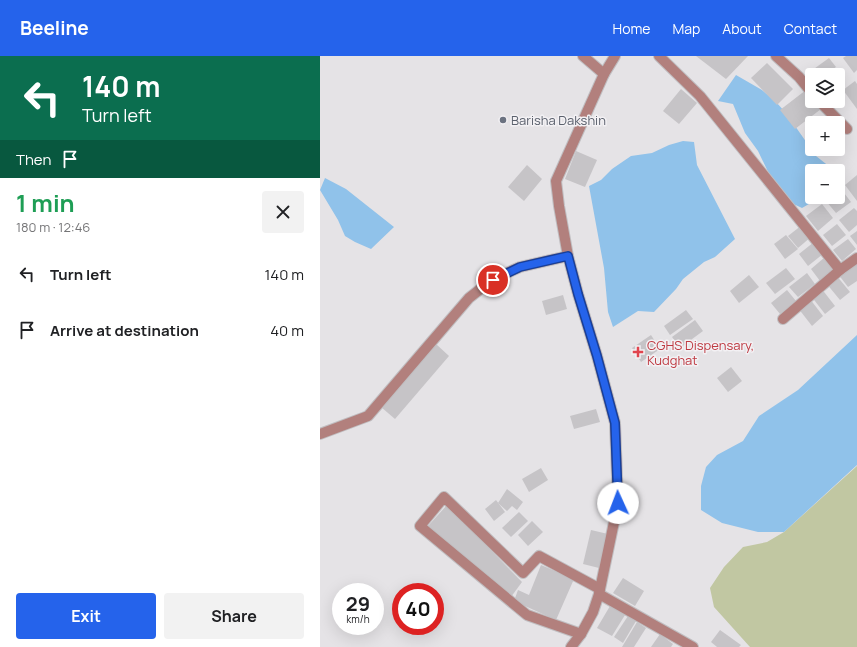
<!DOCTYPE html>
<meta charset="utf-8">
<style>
body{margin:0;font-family:Manrope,sans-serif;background:#f2f2f2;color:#202124;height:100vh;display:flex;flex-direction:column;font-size:15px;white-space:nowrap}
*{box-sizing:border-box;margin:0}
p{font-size:13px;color:#757577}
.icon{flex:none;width:22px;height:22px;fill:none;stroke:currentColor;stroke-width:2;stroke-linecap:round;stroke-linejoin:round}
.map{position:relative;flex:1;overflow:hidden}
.details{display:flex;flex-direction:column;background:#fff;width:320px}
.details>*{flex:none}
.top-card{background:#0b6e4f;color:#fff;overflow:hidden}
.fabs{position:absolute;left:485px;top:12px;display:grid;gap:8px}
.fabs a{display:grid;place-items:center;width:40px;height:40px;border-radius:4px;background:#fff;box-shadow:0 4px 16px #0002;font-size:20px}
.speed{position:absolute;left:12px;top:527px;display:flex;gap:8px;font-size:20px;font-weight:700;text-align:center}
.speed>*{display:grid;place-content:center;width:52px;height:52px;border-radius:50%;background:#fff;box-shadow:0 4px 16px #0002;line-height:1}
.speed small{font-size:10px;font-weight:400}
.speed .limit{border:6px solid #d22;background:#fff;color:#111}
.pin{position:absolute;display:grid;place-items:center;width:34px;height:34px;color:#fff;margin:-17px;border:2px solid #fff;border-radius:50%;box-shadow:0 1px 4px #0007}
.me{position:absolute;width:44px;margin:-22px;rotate:358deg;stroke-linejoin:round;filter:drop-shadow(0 0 3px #0008)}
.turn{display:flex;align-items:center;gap:14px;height:84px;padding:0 16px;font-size:18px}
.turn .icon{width:52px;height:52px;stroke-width:2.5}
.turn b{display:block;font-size:28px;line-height:34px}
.then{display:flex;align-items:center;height:38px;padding:0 16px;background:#0003;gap:8px;font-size:15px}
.round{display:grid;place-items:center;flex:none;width:42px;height:42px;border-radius:4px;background:#f2f2f2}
.overview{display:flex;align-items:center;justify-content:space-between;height:68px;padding:0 16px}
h1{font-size:24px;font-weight:700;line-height:30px;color:#1e9e55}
.cta{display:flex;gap:8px;margin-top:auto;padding:8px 16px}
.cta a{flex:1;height:46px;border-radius:4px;background:#2563eb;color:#fff;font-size:16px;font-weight:700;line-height:46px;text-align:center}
.cta a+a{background:#f2f2f2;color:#202124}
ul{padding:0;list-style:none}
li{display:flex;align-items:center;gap:12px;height:56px;padding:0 16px}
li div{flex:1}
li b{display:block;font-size:15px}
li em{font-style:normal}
header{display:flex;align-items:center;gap:24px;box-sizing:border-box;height:56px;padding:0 20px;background:#2563eb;color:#fff}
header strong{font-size:19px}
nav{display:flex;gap:22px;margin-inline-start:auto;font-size:14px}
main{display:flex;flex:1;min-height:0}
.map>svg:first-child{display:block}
</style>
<header>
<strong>Beeline</strong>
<nav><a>Home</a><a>Map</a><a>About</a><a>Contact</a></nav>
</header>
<main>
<section class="details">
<div class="top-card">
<div class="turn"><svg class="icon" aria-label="left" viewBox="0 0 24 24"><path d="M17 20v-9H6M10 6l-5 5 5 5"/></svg><div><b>140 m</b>Turn left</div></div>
<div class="then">Then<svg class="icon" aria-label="arrive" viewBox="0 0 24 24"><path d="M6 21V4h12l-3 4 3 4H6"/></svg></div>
</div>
<div class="overview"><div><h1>1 min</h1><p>180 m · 12:46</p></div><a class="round"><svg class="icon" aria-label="close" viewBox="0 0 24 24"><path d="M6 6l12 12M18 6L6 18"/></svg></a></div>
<ul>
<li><svg class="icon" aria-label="left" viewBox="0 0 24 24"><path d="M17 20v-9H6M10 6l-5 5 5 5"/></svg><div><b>Turn left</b></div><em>140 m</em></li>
<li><svg class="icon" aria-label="arrive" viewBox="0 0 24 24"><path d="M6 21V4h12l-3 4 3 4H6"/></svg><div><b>Arrive at destination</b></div><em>40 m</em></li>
</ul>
<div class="cta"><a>Exit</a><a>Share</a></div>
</section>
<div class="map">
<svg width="537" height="591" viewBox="0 0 537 591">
<rect width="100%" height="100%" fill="#e5e3e6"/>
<path fill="#c1c7a2" d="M537,410V591H430L394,551L390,532L404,511L423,491L447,486L464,476Z"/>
<g fill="#90c2ea">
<path d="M416,19L442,34L456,46L466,57L496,100L515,115H492V141H501L482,152L467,145L454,128L438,95L425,77L413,48L398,45Z"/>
<path d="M363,85L374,86L377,109L415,183L395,201L384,206L363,223L356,233L334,256L318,255L293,271L288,256L284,212L269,130L281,124L292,113L311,100L332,97L349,89Z"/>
<path d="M5,122L26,133L74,171L51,193L35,186L25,180L18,164L0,134Z"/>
<path d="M537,279V409L464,476H438L402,467L381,454V430L386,411L397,399L423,385L439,360L478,334Z"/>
</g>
<g fill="#c6c4c7">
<path d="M376,0H428L406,23Z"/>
<path d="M526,0H537V14L534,17L523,2Z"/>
<path d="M509,2L516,11L505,19H494L491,15Z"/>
<path d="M447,7L473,33L457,49L431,22Z"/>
<path d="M535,25L537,28V53L523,34Z"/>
<path d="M361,33L377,47L359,68L343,55Z"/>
<path d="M486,34L492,42V45H495L501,53L475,73L460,54Z"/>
<path d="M256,95L277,104L265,131L245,123Z"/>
<path d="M207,109L222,123L204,145L188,131Z"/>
<path d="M537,119V145L525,129Z"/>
<path d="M521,133L531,146L516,157L506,145L511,141H518V135Z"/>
<path d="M502,148L513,162L498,175L486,160Z"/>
<path d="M534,152L537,155V169L529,176L519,164Z"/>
<path d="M517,168L526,179L512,190L503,179Z"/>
<path d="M482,169L491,181L478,192L468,180Z"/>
<path d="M537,175V189L530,180Z"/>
<path d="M466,179L478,193L465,203L454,188Z"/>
<path d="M528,183L536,193L522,205L513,194Z"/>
<path d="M494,186L503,198L488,210L479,198Z"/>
<path d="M505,201L515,213L500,225L491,213Z"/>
<path d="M537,206V225L528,231L518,218Z"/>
<path d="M466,212L475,223L455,238L446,227Z"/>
<path d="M487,217L495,228L478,241L469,231Z"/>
<path d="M429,219L439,231L419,247L410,235Z"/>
<path d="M516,219L530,236L520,244L506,227Z"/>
<path d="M501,232L515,250L505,258L491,240Z"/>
<path d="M467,234L476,245L460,258L451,247Z"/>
<path d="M243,239L247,253L226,259L222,245Z"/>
<path d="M490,243L503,260L492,270L478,252Z"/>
<path d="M366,254L373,263L350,279L344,270Z"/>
<path d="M375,264L383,275L360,292L352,281Z"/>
<path d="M331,279L340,293L321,306L312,292Z"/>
<path d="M116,288L129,300L75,363L61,351Z"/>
<path d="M411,311L422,325L408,336L397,322Z"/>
<path d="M276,353L280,366L254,373L250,360Z"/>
<path d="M221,412L228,424L209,436L202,423Z"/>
<path d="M187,433L203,446L197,454L192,450L187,455L178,447Z"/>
<path d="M176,444L185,456L174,465L165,453Z"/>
<path d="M127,449L202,526L191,541L108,470Z"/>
<path d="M199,456L208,465L191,481L182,472Z"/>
<path d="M212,465L223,476L208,490L198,479Z"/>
<path d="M271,474L288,478L279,512L263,508Z"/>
<path d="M221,509L254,523L236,564L194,545L198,534L209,539Z"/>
<path d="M303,522L324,535L315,550L293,537Z"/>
<path d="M290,550L305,559L292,580L277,572Z"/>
<path d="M308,560L316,565L303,587L294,581Z"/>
<path d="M317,566L326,572L314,591H302Z"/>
<path d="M400,574L421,589L419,591H397L391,586Z"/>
<path d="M340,578L353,588L351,591H331Z"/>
</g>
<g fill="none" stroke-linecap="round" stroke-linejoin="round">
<defs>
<g id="minor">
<path d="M263,0L284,18"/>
<path d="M339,0L380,40L520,214L463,263"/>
<path d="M456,0L479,21L492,37"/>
<path d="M499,45L527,73"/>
<path d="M520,214L537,202"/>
<path d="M0,378L48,360L149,242L173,223L200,211L248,200"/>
<path d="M279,538L373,591"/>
<path d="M261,578L207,559L100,470L124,441L203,517L219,500L280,533"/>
</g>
<path id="tertiary" d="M251,591L261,578L273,556L279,538L298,447L295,367L277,300L258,238L248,200L239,150L236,125L284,18L295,0"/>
</defs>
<use href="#minor" stroke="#c0bec1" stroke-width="12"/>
<use href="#tertiary" stroke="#c0bec1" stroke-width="12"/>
<use href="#minor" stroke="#b2807d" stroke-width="10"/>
<use href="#tertiary" stroke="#b2807d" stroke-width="10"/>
</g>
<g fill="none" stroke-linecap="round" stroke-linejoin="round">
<defs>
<path id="route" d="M173,224L200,211L248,200L258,238L277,300L295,367L298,447"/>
</defs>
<use href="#route" stroke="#184099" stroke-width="10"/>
<use href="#route" stroke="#2563eb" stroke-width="7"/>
</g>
<circle fill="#6b7280" stroke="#f3f1f4" stroke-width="1.5" cx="183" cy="64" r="4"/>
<path fill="#e0444e" stroke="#f3f1f4" stroke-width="1.5" d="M316 290h4v4h4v4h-4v4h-4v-4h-4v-4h4z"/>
<g text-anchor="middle" stroke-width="3" stroke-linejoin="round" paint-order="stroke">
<g font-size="13" fill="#5b616d" stroke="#f3f1f4" text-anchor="start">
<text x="191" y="69">Barisha Dakshin</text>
</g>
<g font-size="13" fill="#be3a42" stroke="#f3f1f4" text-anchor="start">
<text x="327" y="294">CGHS Dispensary,<tspan x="327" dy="15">Kudghat</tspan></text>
</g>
</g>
</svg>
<div class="fabs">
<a><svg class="icon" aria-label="layers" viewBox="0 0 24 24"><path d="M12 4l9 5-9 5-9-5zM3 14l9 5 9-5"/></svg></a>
<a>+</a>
<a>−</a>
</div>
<div class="speed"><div>29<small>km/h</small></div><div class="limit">40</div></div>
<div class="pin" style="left:173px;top:224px;background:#d93025"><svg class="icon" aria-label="arrive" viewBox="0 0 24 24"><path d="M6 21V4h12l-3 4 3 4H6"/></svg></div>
<svg class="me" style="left:298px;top:447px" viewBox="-20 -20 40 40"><circle r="19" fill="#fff"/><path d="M0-13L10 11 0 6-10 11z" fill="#2563eb"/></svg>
</div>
</main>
